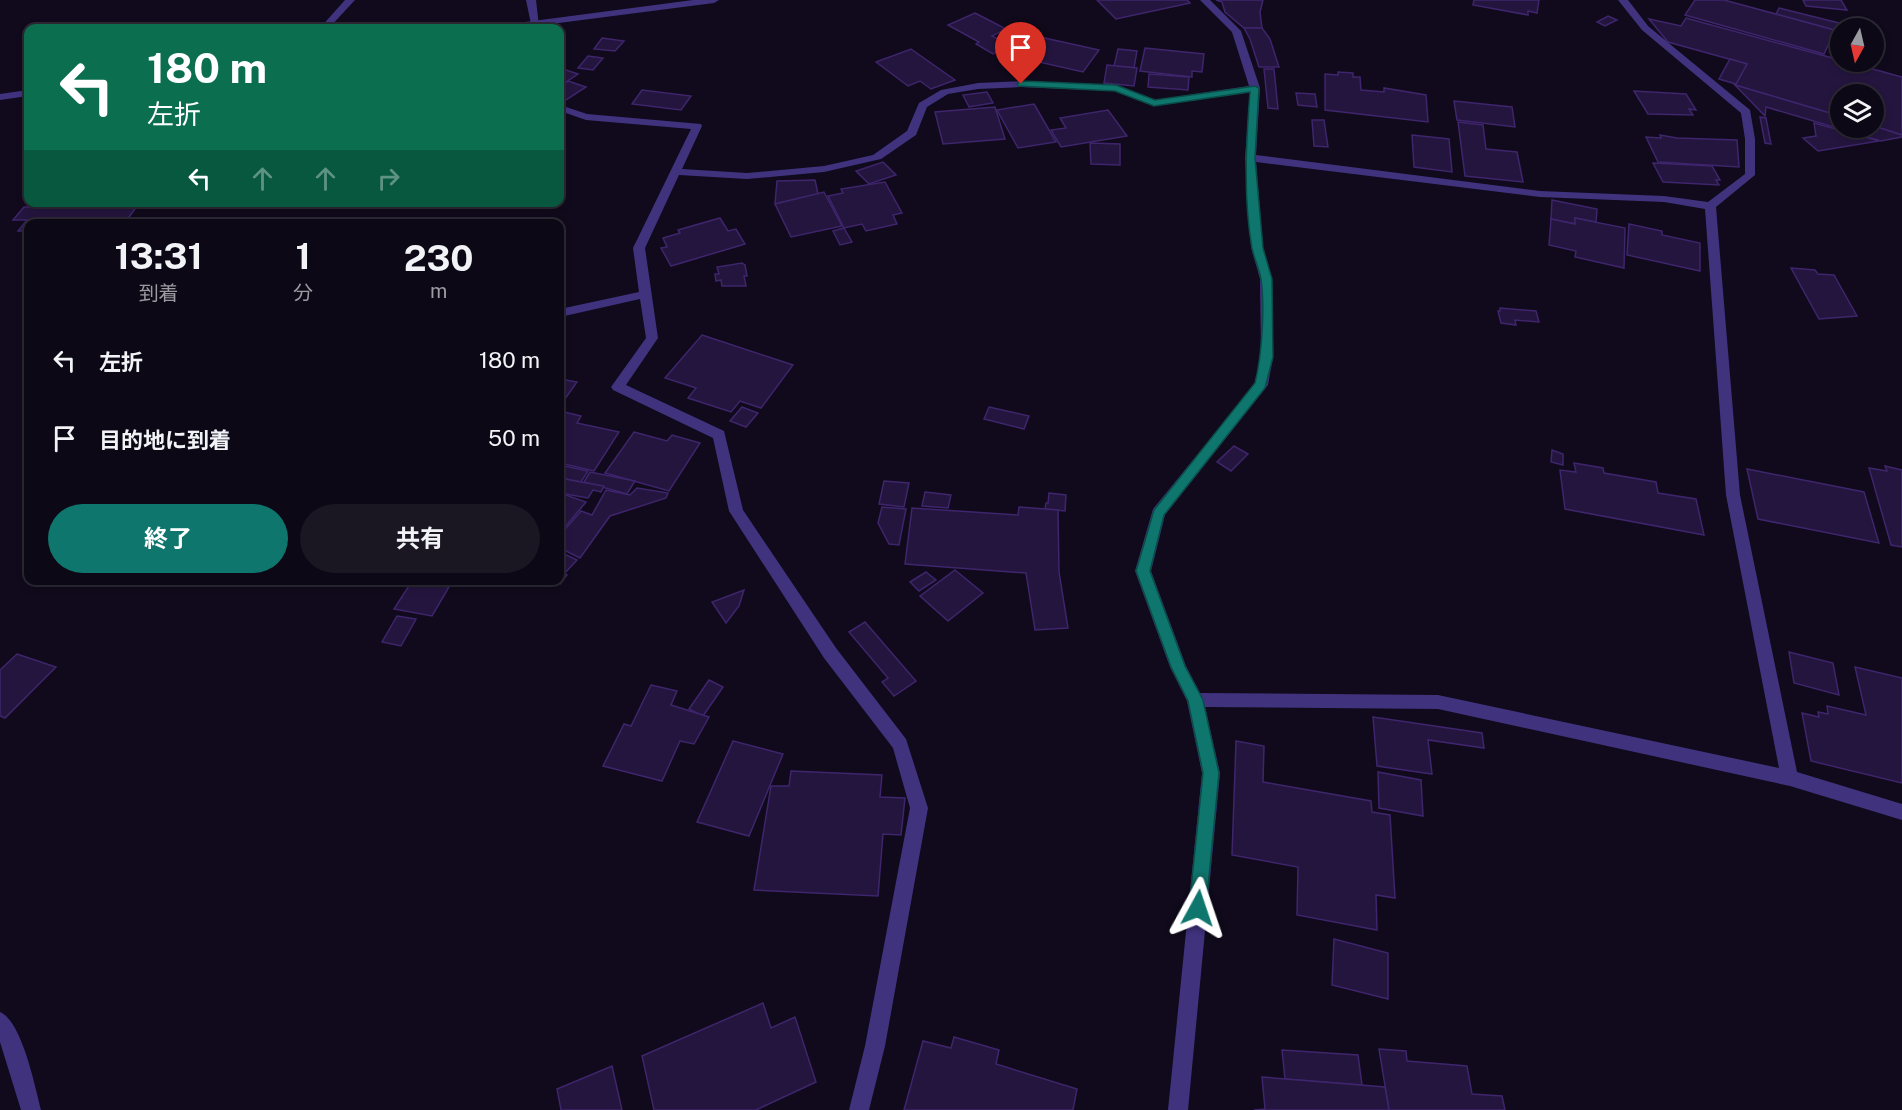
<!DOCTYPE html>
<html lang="ja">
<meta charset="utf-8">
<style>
body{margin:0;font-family:"Public Sans","Noto Sans JP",sans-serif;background:#1a1622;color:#f1f3f6;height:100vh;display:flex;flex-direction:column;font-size:22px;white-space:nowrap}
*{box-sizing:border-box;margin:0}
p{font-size:20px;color:#9a9aa0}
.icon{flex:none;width:33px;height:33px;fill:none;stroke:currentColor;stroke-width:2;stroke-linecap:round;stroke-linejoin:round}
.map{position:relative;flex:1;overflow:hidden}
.side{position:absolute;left:24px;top:219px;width:540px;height:366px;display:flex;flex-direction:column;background:#0c0815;border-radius:12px;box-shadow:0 3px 9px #0003,0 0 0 2px #2c2934}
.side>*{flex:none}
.banner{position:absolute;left:24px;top:24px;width:540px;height:183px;border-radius:12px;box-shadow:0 3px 9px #0003,0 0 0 2px #2c2934;background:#0b6e4f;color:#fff;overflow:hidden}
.needle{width:39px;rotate:188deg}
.controls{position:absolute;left:1830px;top:18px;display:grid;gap:12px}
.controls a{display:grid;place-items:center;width:54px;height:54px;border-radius:50%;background:#0c0815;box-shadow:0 3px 9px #0003,0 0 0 2px #2c2934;font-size:30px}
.pin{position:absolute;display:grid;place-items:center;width:51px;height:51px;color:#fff;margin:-62px -26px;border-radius:50% 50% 50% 0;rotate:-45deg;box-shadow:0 0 6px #0007}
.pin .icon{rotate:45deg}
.me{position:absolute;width:66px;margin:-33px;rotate:5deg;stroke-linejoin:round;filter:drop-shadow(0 0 4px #0008)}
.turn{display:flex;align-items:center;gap:21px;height:126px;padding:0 24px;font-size:27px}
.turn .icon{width:78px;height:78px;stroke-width:2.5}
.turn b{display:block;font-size:42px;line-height:51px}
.lanes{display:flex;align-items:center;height:57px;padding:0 24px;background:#0003;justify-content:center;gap:30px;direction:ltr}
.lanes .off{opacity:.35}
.eta{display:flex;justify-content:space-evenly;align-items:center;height:102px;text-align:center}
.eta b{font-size:36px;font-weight:700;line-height:42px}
.action{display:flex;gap:12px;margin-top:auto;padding:12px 24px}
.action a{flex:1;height:69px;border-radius:36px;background:#0f766e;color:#fff;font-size:24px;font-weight:700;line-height:69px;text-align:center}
.action a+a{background:#1a1622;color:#f1f3f6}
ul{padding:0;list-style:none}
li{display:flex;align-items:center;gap:18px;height:78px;padding:0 24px}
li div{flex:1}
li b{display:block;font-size:22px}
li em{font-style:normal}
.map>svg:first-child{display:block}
</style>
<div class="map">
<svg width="1902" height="1110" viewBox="0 0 1902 1110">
<rect width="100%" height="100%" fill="#100a1c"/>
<g fill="#24153e" stroke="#3e256c" stroke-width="1.5">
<path d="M1097,0H1187L1190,3L1116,19Z"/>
<path d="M1216,0H1263L1260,12L1262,28H1244L1225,12L1222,2Z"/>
<path d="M1474,0H1539L1537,13L1528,11V15L1473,5Z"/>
<path d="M1695,0H1724L1835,30L1824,54L1685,15Z"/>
<path d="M1803,0H1841L1847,10L1806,6Z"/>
<path d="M1779,8L1839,23L1848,26L1847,28H1840V34L1834,32L1835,30L1776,14Z"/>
<path d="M975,13L1006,29L992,36L1010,46L993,54L976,44L979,42L948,25Z"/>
<path d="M1608,16L1617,20L1605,26L1597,22Z"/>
<path d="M1686,18L1902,77V135L1874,126V94H1840V116L1735,85L1747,64L1668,42L1649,19L1681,26Z"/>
<path d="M1244,28H1262L1270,39L1279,67H1259L1250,39Z"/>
<path d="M1022,33L1099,50L1083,72L1004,54Z"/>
<path d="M602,38L624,41L615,51L594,49Z"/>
<path d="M1145,48L1204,54L1202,72L1192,71V77L1140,71Z"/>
<path d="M911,49L955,80L931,89L920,81L908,86L876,62Z"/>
<path d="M1118,49L1137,51L1134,68L1114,66Z"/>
<path d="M588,56L603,58L593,70L578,68Z"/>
<path d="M1730,59L1747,64L1736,84L1719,79Z"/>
<path d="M1107,65L1137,68L1134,86L1104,83Z"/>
<path d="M560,68L578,74L560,86Z"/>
<path d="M1264,69H1274L1278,109L1268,108Z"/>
<path d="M1338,72L1353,73V77H1360L1361,90L1384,92V88L1426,95L1428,122L1325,110V74L1338,75Z"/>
<path d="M1149,74L1189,77L1188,90L1148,87Z"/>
<path d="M568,81L586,87L563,102L560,101V87Z"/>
<path d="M1735,85L1840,116V128L1874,126L1902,135V137L1881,141L1766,107L1765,116Z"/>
<path d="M642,90L691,96L681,110L632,104Z"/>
<path d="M1634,91L1686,94L1696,110L1689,109L1693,115L1648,114Z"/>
<path d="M987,92L993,103L969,107L963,95Z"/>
<path d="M1296,93L1315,94L1317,107L1298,105Z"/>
<path d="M1454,101L1512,107L1515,127L1457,120Z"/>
<path d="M1034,104L1056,142L1018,148L997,110Z"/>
<path d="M995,107L1005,139L943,144L935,112Z"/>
<path d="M1108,110L1127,136L1061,147L1051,130L1066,128L1060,118Z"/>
<path d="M1760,117L1766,118L1771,144L1765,143Z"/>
<path d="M1312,120H1324L1328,147L1314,146Z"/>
<path d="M1458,122L1483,125L1486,149L1517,152L1523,182L1465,176Z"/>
<path d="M1814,123L1879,141L1818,151L1803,138L1816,136Z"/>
<path d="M1412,135L1449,139L1452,172L1414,167Z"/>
<path d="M1660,135L1677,138L1737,140L1739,167L1658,162L1646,137L1661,138Z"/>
<path d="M1090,143L1120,144V165L1091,164Z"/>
<path d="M883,162L896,175L869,184L856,171Z"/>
<path d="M1653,163L1712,166L1720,180H1716L1719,185L1663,182Z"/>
<path d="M815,180L818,194L775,204L777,181Z"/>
<path d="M885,182L902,213L893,215L897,224L866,231L862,224L844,228L828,196L843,193L841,189Z"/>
<path d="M824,192L842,226L791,237L775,204Z"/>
<path d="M1552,200L1597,209L1596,222L1575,218V224L1551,219Z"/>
<path d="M44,202H140L124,224H28V231H18L27,220H13L24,207H41Z"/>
<path d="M720,218L728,231L736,229L745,244L671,266L661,248L667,247L663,238L680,233L678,230Z"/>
<path d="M1575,218L1625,228L1624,268L1575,257L1576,251L1549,245L1551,219L1575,224Z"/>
<path d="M1629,224L1662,231V235L1700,243V271L1627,255Z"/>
<path d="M844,228L852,242L840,245L833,231Z"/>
<path d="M742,263L745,265L747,276H744L746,286H722L721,280L716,281L715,274H719L717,267Z"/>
<path d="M1791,268L1815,270L1818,274L1834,275L1857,316L1819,319Z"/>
<path d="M1500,308L1536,311L1539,322L1515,320L1516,325L1501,323L1498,311H1500Z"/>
<path d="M702,335L793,365L761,408L740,401L731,412L688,398L696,388L665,378Z"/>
<path d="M560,379L577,382L562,403H560Z"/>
<path d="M742,407L758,413L746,427L730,421Z"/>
<path d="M989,407L1029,416L1024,429L984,419Z"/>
<path d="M560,411L581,416L577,423L619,432L594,471L560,463Z"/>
<path d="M634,432L667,441L672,435L700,443L669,491L605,473Z"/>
<path d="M1234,446L1248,454L1231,471L1217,462Z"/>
<path d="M1552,450L1563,454V465L1551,462Z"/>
<path d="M1574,463L1603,468L1604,473L1656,482L1658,493L1696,499L1704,535L1565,509L1560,470L1576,472Z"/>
<path d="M560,465L588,471L581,482L560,478Z"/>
<path d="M1885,466L1902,470V547L1891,545L1869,468L1887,471Z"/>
<path d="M1747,469L1864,492L1879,543L1758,519Z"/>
<path d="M590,472L635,481L627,494L584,482Z"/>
<path d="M560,478L581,482L604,486L601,492L593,490L588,498L560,493Z"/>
<path d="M884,481L909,483L904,507L879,504Z"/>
<path d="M637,488L668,493L666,498L610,516L580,558L560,548V535L581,511L592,515L606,490L630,495Z"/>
<path d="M925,492L951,495L948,508L922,506Z"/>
<path d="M560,493L586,502L560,533Z"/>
<path d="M1049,493L1066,495L1065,511L1045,509L1046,503H1048Z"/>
<path d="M882,507L906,509L899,545L889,544L878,523Z"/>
<path d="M1019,507L1058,510L1059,572L1068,628L1035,630L1026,573L905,564L912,508L1018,515Z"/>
<path d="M560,552L577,560L564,574L567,575L560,584L553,580H560Z"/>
<path d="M955,570L983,593L948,621L920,596Z"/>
<path d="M926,572L936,580L919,591L910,582Z"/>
<path d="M412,581L449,587L432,616L394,609Z"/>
<path d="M744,590L739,606L726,623L712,602Z"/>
<path d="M397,616L416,619L401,646L382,642Z"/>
<path d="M865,622L916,681L894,696L882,682L888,678L849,632Z"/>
<path d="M1789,652L1833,663L1839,695L1794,683Z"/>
<path d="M17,654L56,667L5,718L0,716V670Z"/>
<path d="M1855,667L1902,678V783L1811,761L1802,713L1819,717L1818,712L1828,714L1827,706L1866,715Z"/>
<path d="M709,680L723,687L703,716L689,709Z"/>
<path d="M651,685L677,691L671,705L709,717L694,744L680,741L662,781L603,766L624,724L631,726Z"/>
<path d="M1373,717L1482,733L1484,748L1428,740L1432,774L1377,766Z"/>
<path d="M733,741L783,754L749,836L697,822Z"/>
<path d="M1236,741L1264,746L1263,782L1371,801L1372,812L1390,815L1395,898L1376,895L1377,930L1297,915L1298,867L1232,855Z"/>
<path d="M791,771L882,775L880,797L905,798L901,835L883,834L878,896L754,890L771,786H789Z"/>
<path d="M1378,772L1421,780L1423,816L1379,808Z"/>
<path d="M1334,939L1388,953V999L1332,985Z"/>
<path d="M763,1003L771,1028L795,1017L816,1082L756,1110H654L642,1056Z"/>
<path d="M954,1037L999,1050L996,1064L1077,1089L1073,1110H904L923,1041L951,1048Z"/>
<path d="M1379,1049L1406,1051L1407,1061L1467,1066L1472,1094L1502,1096L1505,1110H1389Z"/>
<path d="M1282,1050L1358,1055L1362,1085L1285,1079Z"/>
<path d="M612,1066L622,1110H561L557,1089Z"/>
<path d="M1262,1077L1385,1087L1389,1110H1254L1265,1109Z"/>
</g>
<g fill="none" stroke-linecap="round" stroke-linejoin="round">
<g fill="#41327e" fill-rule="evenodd">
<path d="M345,0H355L329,28H320Z"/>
<path d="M526,0H536L539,26L531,24Z"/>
<path d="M1200,0H1210L1241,31L1260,88L1256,155L1540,191L1664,196L1708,202L1745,174V139L1741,113L1642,30L1618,0H1628L1648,26L1750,110L1755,139V175L1716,207L1740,495L1797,772L1902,804V820L1790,786L1438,709L1205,707L1220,773L1188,1110H1168L1202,773L1187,701L1170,667L1135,571L1153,509L1255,384L1261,357L1260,279L1251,247L1245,158L1250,92L1154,106L1115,91L1021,87L978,89L948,94L927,107L916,135L881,159L824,172L747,179L679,175L645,248L658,338L626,385L724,431L743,510L836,648L906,739L928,808L885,1046L869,1110H849L865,1046L910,808L893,748L824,658L729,511L713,438L613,390L611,387L646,338L640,299L560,317V309L639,292L633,248L691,129L586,120L560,111V105L587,114L701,124L702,126L682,169L747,173L824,166L873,155L907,131L919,103L941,90L978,83L1021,81L1116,85L1155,100L1249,86L1232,32ZM1256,162L1540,197L1664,202L1705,209L1726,495L1779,768L1438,695L1200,693L1186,666L1151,571L1165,515L1268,385L1273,357L1272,279L1263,247Z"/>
<path d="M0,1012C22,1021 35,1087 41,1110H21L0,1042Z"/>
</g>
<g fill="#41327e" fill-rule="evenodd">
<path d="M693,0H719L714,3L520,28H498L503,25Z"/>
<path d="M28,90V96L0,100V94Z"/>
</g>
</g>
<path fill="#0f766e" stroke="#0a4d48" stroke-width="1.5" d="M1021,81L1116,85L1155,100L1255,86L1259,88L1255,158L1263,248L1272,279L1273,357L1265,388L1164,515L1150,571L1185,666L1203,700L1219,773L1206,908L1204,914L1198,916L1192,914L1189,908L1203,773L1188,701L1171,667L1136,571L1154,510L1255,383C1262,355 1265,307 1261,279C1259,268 1254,258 1252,248C1243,197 1246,143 1250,92L1154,106L1115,91L1018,86L1017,84Z"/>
</svg>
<div class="controls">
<a><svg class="needle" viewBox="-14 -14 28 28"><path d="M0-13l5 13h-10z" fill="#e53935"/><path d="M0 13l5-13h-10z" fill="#9a9aa0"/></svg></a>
<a><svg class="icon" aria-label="layers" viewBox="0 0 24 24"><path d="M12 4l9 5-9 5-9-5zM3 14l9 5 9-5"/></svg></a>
</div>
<div class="pin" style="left:1021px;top:84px;background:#d93025"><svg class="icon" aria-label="arrive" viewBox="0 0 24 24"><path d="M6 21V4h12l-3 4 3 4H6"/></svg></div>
<svg class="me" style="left:1198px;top:908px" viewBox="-20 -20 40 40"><path d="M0-17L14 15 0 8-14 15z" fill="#0f766e" stroke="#fff" stroke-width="4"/></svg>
<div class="banner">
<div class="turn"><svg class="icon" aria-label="left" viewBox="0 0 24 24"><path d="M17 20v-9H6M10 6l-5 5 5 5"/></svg><div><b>180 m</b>左折</div></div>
<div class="lanes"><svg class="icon" aria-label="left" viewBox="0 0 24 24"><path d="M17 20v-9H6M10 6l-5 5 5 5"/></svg><svg class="icon off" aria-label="ahead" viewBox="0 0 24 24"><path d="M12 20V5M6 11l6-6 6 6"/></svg><svg class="icon off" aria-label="ahead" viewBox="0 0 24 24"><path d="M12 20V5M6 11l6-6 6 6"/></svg><svg class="icon off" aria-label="right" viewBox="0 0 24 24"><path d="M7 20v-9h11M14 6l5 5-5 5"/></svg></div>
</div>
<section class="side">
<div class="eta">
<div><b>13:31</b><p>到着</p></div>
<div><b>1</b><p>分</p></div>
<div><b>230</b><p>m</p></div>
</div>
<ul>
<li><svg class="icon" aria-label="left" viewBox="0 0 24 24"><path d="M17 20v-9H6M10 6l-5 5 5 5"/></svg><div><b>左折</b></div><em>180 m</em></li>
<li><svg class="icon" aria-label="arrive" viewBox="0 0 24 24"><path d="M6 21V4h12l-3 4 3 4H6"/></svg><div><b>目的地に到着</b></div><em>50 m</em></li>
</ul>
<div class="action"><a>終了</a><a>共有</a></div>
</section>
</div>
